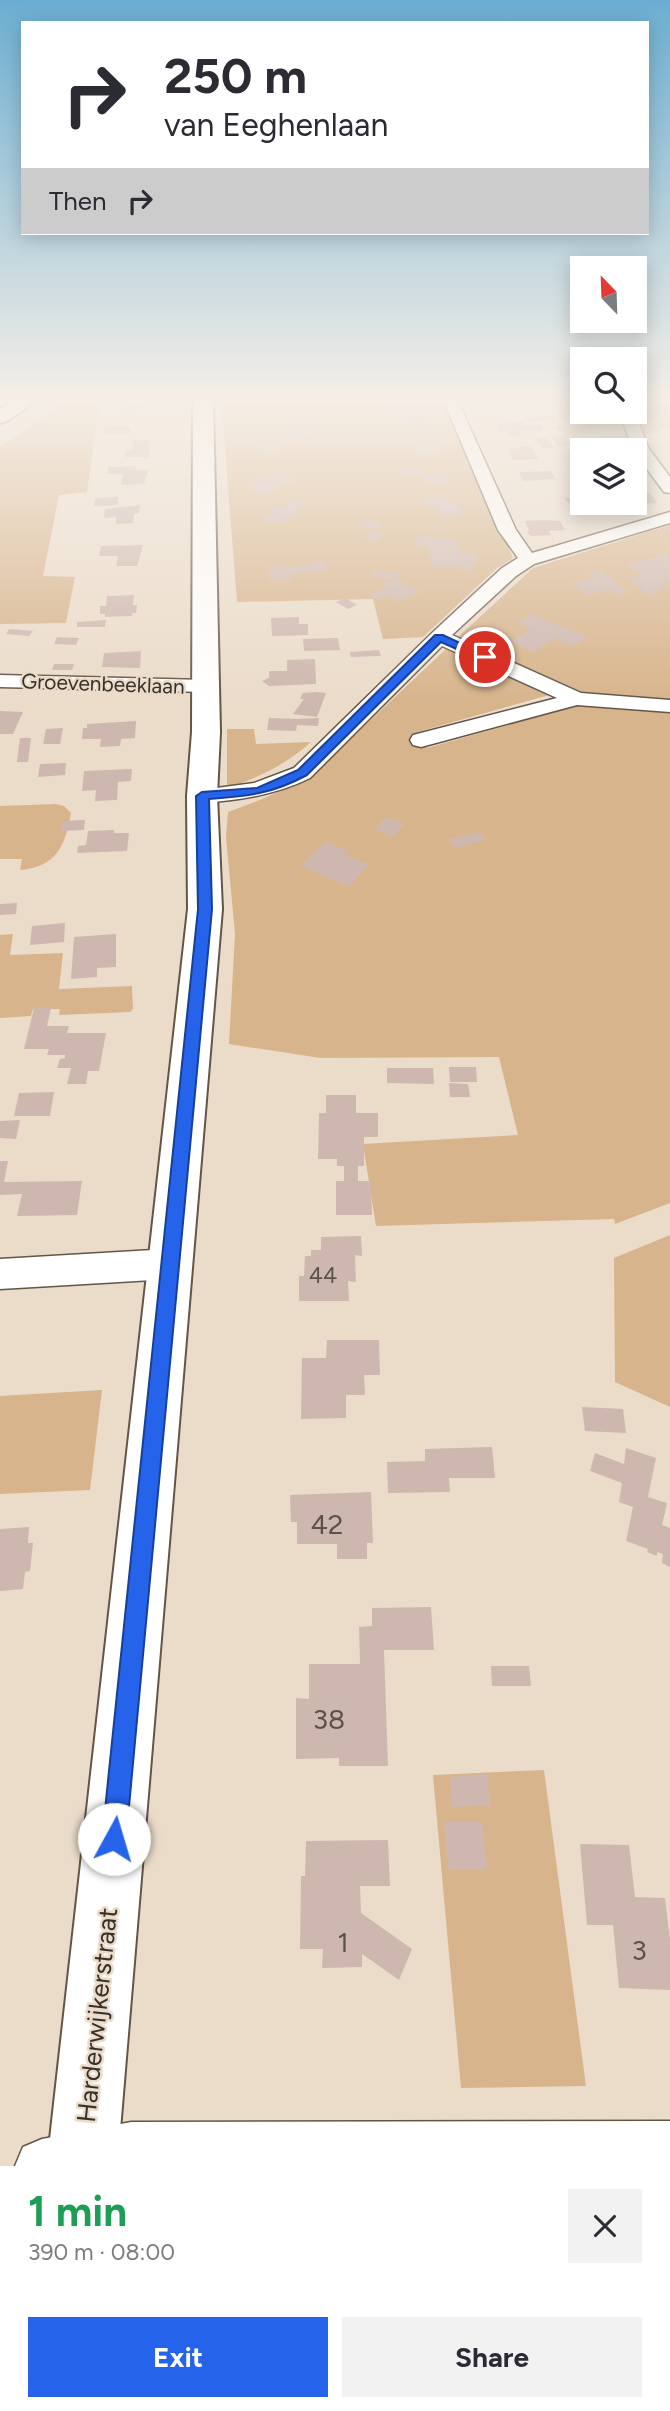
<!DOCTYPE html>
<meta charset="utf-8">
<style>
body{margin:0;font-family:Figtree,sans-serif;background:#f2f2f3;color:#2b2b33;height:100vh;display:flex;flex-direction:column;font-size:26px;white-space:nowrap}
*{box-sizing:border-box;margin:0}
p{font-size:23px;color:#7c7c81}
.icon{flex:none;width:38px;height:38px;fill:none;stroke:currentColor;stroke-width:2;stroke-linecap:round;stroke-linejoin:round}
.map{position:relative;height:2166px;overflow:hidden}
.side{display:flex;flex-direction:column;background:#fff;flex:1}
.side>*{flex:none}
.banner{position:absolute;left:21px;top:21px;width:628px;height:214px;border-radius:0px;box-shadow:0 4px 18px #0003;background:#fff;color:#2b2b33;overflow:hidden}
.needle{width:46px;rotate:337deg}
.tools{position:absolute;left:570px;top:256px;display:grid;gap:14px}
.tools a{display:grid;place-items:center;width:77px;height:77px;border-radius:0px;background:#fff;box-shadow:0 4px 18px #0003;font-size:35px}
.pin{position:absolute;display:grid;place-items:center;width:60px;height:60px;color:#fff;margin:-30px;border:4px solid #fff;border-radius:50%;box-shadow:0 2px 7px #0007}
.me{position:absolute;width:77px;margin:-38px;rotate:6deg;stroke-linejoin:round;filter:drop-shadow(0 0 5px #0008)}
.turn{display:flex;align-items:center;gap:24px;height:147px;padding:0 28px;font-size:32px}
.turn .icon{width:91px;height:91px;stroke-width:2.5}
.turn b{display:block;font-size:49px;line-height:60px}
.then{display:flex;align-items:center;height:66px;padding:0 28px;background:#0003;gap:14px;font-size:26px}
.round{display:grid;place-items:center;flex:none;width:74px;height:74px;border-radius:0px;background:#f2f2f3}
.headline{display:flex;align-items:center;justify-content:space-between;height:119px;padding:0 28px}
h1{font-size:42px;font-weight:700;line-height:52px;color:#1e9e55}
.action{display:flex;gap:14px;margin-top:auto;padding:14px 28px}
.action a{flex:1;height:80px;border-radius:0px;background:#2563eb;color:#fff;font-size:28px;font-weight:700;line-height:80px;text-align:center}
.action a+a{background:#f2f2f3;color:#2b2b33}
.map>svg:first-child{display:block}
</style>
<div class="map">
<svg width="670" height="2166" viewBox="0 0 670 2166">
<rect width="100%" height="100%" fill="#ebdcca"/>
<g fill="#d7b48c">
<path d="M67,399H105L98,413L87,492L59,495L43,576L75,577L66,623L0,624V447L32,426Z"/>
<path d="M221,399H446L513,558L497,568L423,637L383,639L373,599L237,602Z"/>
<path d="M549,399H583V411H616L624,430L565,436L555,427L567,421L558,412L561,409Z"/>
<path d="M636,401L670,409V427L661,428V433H644Z"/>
<path d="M670,525V699L584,693L458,637L533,568Z"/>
<path d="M447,648L549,695L414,733L427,748L576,706L670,713V1203L615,1224L614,1219L376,1226L363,1144L518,1135L499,1057L320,1058L229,1044L235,934L226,837L228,812C264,799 294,787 324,764Z"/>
<path d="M227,729H254L256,744L311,742C285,765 260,777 227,788Z"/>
<path d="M56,804L64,806L71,813C65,847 56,867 20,870L22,859H0V806Z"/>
<path d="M13,934L10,955L63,953L59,989L132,986L133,1009L130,1012L59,1015L60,1009H33L31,1016L0,1018V935Z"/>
<path d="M670,1235V1407L615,1382L614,1258Z"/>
<path d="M102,1390L90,1490L0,1494V1396Z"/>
<path d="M544,1770L586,2086L461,2088L433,1775Z"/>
</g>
<g fill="#ceb7af">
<path d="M125,399H149L148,408L122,413L123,406H128Z"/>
<path d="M664,401L670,405V409L657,411L648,403Z"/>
<path d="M401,408L421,409L425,420L404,421L401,412L391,413L389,409Z"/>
<path d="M552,415L555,420L528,422L525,417Z"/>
<path d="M523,421L525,425L540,424L544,431L520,430L521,435L510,436L508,431L500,432L496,424Z"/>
<path d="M105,425L130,427V433L104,434Z"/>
<path d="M296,425L316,430L300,441H278Z"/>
<path d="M574,433L579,437L566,439L572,445L558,447L550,436Z"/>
<path d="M548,437L554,448L543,449L534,438Z"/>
<path d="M133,440H150L148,457H125L126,450L132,449Z"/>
<path d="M435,442L438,454L420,455L416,443Z"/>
<path d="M271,443L280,449L264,453L255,447Z"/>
<path d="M519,446L532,447L538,459L513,460L508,449L520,448Z"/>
<path d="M136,466L135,470H148L144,484L121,485L123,474H107L108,467Z"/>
<path d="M422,468L424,473L445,472L448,483L425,484L422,476L402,477L400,469Z"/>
<path d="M551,471L555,479L523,481L519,472Z"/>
<path d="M294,476L295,482L278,483L279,488L274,489L271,494H260L252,489L253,477Z"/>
<path d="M635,490L638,494L650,493L657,503L622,505L620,502L635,503Z"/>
<path d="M446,496L448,502H457L463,515L442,516L439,508L427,506L423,498Z"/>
<path d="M118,497V505L94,506L95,498Z"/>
<path d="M576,497H583V502H595L602,510L577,513L564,498Z"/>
<path d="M301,500L302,510H296L297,518H285L286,522H266L265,514H272V507H285L284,501Z"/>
<path d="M140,505L139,513L134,514L133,523L116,524V517L104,518L105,509Z"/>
<path d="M544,520L560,521L565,530L549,531L551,535L532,536L527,533L529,530L525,521Z"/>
<path d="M380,521L381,527L362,528L361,522Z"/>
<path d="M371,531L383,533L377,542L365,540Z"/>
<path d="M418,536L455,539L462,553L477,554L472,570L448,566L433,568L428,553L430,547L414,545Z"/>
<path d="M143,545L137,566H116L118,556H99L101,546Z"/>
<path d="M669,554L670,579L663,581L668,585L657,588L661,591L649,595L628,579L641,575L626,565Z"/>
<path d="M312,561H326L327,571L292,573V580H269V567L312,566Z"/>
<path d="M375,570L387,572L401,574L398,579L371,576Z"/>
<path d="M600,570L628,592L616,595L609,589L587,595L572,583L594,577L588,573Z"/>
<path d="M397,579L420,592L398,601L389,595L377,600L369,595L386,588L381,585Z"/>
<path d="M134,595L133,605H137L136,613H132V616L105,617V614H100V606H106L107,596Z"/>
<path d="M345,598L357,605L348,609L336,602Z"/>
<path d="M531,614L587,637L574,646L554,638L534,652L511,642L531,628L518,623Z"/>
<path d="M299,617V624H308V635L272,636L271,618Z"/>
<path d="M106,620L105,627H77V622Z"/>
<path d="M9,629L33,631L29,636L6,634Z"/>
<path d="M57,637L79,638L76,645L54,644Z"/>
<path d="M338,638L340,650L304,651L303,639Z"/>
<path d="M379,650L381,656L351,657L350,652Z"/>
<path d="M141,651L140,668L102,667L104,653Z"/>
<path d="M315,659L316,684L269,686L262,681L269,678V671H287V660Z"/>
<path d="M54,664H74L72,670H52Z"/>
<path d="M317,692L326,693L317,717L293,714L304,699H300L303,693Z"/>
<path d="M0,711L23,712L13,734H0Z"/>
<path d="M269,718L297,719L319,718L318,726L297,725L296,731L267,730Z"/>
<path d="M136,721L135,738L121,739L120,746L100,747L101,739H82L83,728H87V724Z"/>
<path d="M63,728L60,744H43L46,729Z"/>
<path d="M20,738H31L28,762H17Z"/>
<path d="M66,763L65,775L38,777L40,764Z"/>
<path d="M132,769L131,781L118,782L117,800L95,801L96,790L82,791L84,771Z"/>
<path d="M386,817L404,824L393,837L375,830Z"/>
<path d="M85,820L84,830L62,831L63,821Z"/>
<path d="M114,830V833H129L127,851L77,853L78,846L86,845L88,831Z"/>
<path d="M480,832L486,840L456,848L449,839Z"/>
<path d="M326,842L347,850L345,852L349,854L347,856L369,864L349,887L300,865Z"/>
<path d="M17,903L16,914L0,915V904Z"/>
<path d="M65,923L64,942L30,945L32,926Z"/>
<path d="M116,934V967L97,968V977L71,979L74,937Z"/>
<path d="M34,1008H51L47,1026H69L67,1033H106L99,1071H88L86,1084H67L71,1068H57L60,1059L65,1058V1055H47L49,1049H24Z"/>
<path d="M449,1067H476L477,1082H450Z"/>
<path d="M387,1068H433L434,1084L387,1083Z"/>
<path d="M449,1083L468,1084L470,1097H450Z"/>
<path d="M54,1092L50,1116H14L19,1093Z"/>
<path d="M326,1095H356V1113H378V1137H364V1166H358V1181H371L372,1215H336V1181H344V1166H337V1159H318L319,1113H326Z"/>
<path d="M20,1120L16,1139L0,1138V1121Z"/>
<path d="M0,1161H8L4,1182L82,1181L77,1215L17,1216L22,1194L0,1195Z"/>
<path d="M361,1236L362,1256L355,1255L356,1282L348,1281L349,1301H299V1276H304L305,1256H311V1250H321V1237Z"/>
<path d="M327,1340H379L380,1375H364L365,1395H346V1418L301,1419L302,1358H326Z"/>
<path d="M582,1407L623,1409L626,1433L585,1431Z"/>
<path d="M492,1447L495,1478H449L450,1492L388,1493L387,1462L425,1461V1449Z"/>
<path d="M626,1448L656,1458L648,1497L667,1503L662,1525L670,1528V1567L662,1563L663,1554L657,1552V1556L647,1552L648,1549L626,1541L633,1507L619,1502L622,1483L590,1471L595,1453L624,1464Z"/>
<path d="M371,1492L373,1543H367V1559H337V1544H297V1522H291L290,1495Z"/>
<path d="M29,1527L28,1543H33L30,1571L25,1572L23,1589L0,1591V1529Z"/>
<path d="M431,1607L434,1650H384L388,1766H339V1758L296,1759V1698L309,1699V1664H360L359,1627L372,1626V1608Z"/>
<path d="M491,1666H529L531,1686H492Z"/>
<path d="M487,1774L490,1805L452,1807L450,1777Z"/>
<path d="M482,1821L487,1869L448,1870L444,1822Z"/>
<path d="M388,1840L390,1886H360L361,1913L412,1949L399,1980L362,1954V1967L322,1968L323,1949H300L301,1876H305L306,1841Z"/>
<path d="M580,1844L629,1845L635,1897L665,1898L670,1939V1990L619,1988L613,1925H587Z"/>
</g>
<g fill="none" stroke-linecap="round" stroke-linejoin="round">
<defs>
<g id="minor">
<path d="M443,399H457L516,530L532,553L670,512V523L534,564L516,576L452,635L581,693L670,700V712L577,705L421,747L413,745L410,740L413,735L557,698L442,646L310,778C275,795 240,800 202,803L194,801L190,796L194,791L254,783L294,768L432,633L502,568L518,558L498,530Z"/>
<path d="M619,411H634L649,449L670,477V493L664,492L633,450Z"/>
<path d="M0,675L206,680L213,682L217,686L213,690L206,692L0,687Z"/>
<path d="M170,1249L182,1254L187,1264L182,1274L170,1279L0,1289V1259Z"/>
<path d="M670,2121V2166H15L23,2147L42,2139L131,2122Z"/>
</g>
<g id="major">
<path d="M16,399H39L7,421L0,423V409Z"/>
<path d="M193,399H213L220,732L217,796L222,909L117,2166H47L188,909L187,796L192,732Z"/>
</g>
</defs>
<use href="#minor" stroke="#635647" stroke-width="3"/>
<use href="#major" stroke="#635647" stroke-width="4"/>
<use href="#minor" fill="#fff" fill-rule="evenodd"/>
<use href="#major" fill="#fff" fill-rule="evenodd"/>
</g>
<linearGradient id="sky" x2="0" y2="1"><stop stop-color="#6baed1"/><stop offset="0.57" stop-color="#f6efe7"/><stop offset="1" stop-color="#f6efe7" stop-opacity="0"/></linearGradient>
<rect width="670" height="702" fill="url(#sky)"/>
<path fill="#2563eb" stroke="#184099" stroke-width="2" d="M435,635H443L490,657L481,660L441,642L307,775C272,794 248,796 209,799L212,909L126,1839L123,1847L114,1851L105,1847L102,1839L198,909L196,796L202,792L257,788L298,770Z"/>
<g text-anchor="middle" stroke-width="5" stroke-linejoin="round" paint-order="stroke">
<g font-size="21" fill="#37312a" stroke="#ebdcca">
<text transform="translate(103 684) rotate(2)" y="7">Groevenbeeklaan</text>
</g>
<g font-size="23" fill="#5d524b">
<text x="323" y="1283">44</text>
</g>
<g font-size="26" fill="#37312a" stroke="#ebdcca">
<text transform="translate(97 2015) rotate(-84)" y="9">Harderwijkerstraat</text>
</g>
<g font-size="28" fill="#5d524b">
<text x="327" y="1534">42</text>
<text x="329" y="1729">38</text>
<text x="343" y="1952">1</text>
<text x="639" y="1960">3</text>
</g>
</g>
</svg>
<div class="tools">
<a><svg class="needle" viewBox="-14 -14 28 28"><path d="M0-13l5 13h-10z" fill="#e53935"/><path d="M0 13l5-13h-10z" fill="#7c7c81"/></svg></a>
<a><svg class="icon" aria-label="search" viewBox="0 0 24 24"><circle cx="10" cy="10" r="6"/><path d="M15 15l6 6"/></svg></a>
<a><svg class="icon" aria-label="layers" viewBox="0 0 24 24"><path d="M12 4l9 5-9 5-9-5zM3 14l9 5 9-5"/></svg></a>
</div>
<div class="pin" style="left:485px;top:657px;background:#d93025"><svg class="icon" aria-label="arrive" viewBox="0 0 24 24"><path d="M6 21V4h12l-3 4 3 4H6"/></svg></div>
<svg class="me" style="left:114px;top:1839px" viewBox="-20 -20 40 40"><circle r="19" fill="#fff"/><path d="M0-13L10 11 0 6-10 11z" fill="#2563eb"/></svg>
<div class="banner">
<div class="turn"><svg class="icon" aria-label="right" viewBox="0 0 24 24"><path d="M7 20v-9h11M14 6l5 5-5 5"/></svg><div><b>250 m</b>van Eeghenlaan</div></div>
<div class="then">Then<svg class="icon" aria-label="right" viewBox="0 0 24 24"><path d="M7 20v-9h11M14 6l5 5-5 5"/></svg></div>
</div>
</div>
<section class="side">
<div class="headline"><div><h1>1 min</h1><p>390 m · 08:00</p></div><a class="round"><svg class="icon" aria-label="close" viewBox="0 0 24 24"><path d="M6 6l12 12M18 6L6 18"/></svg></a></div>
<div class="action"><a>Exit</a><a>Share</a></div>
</section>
